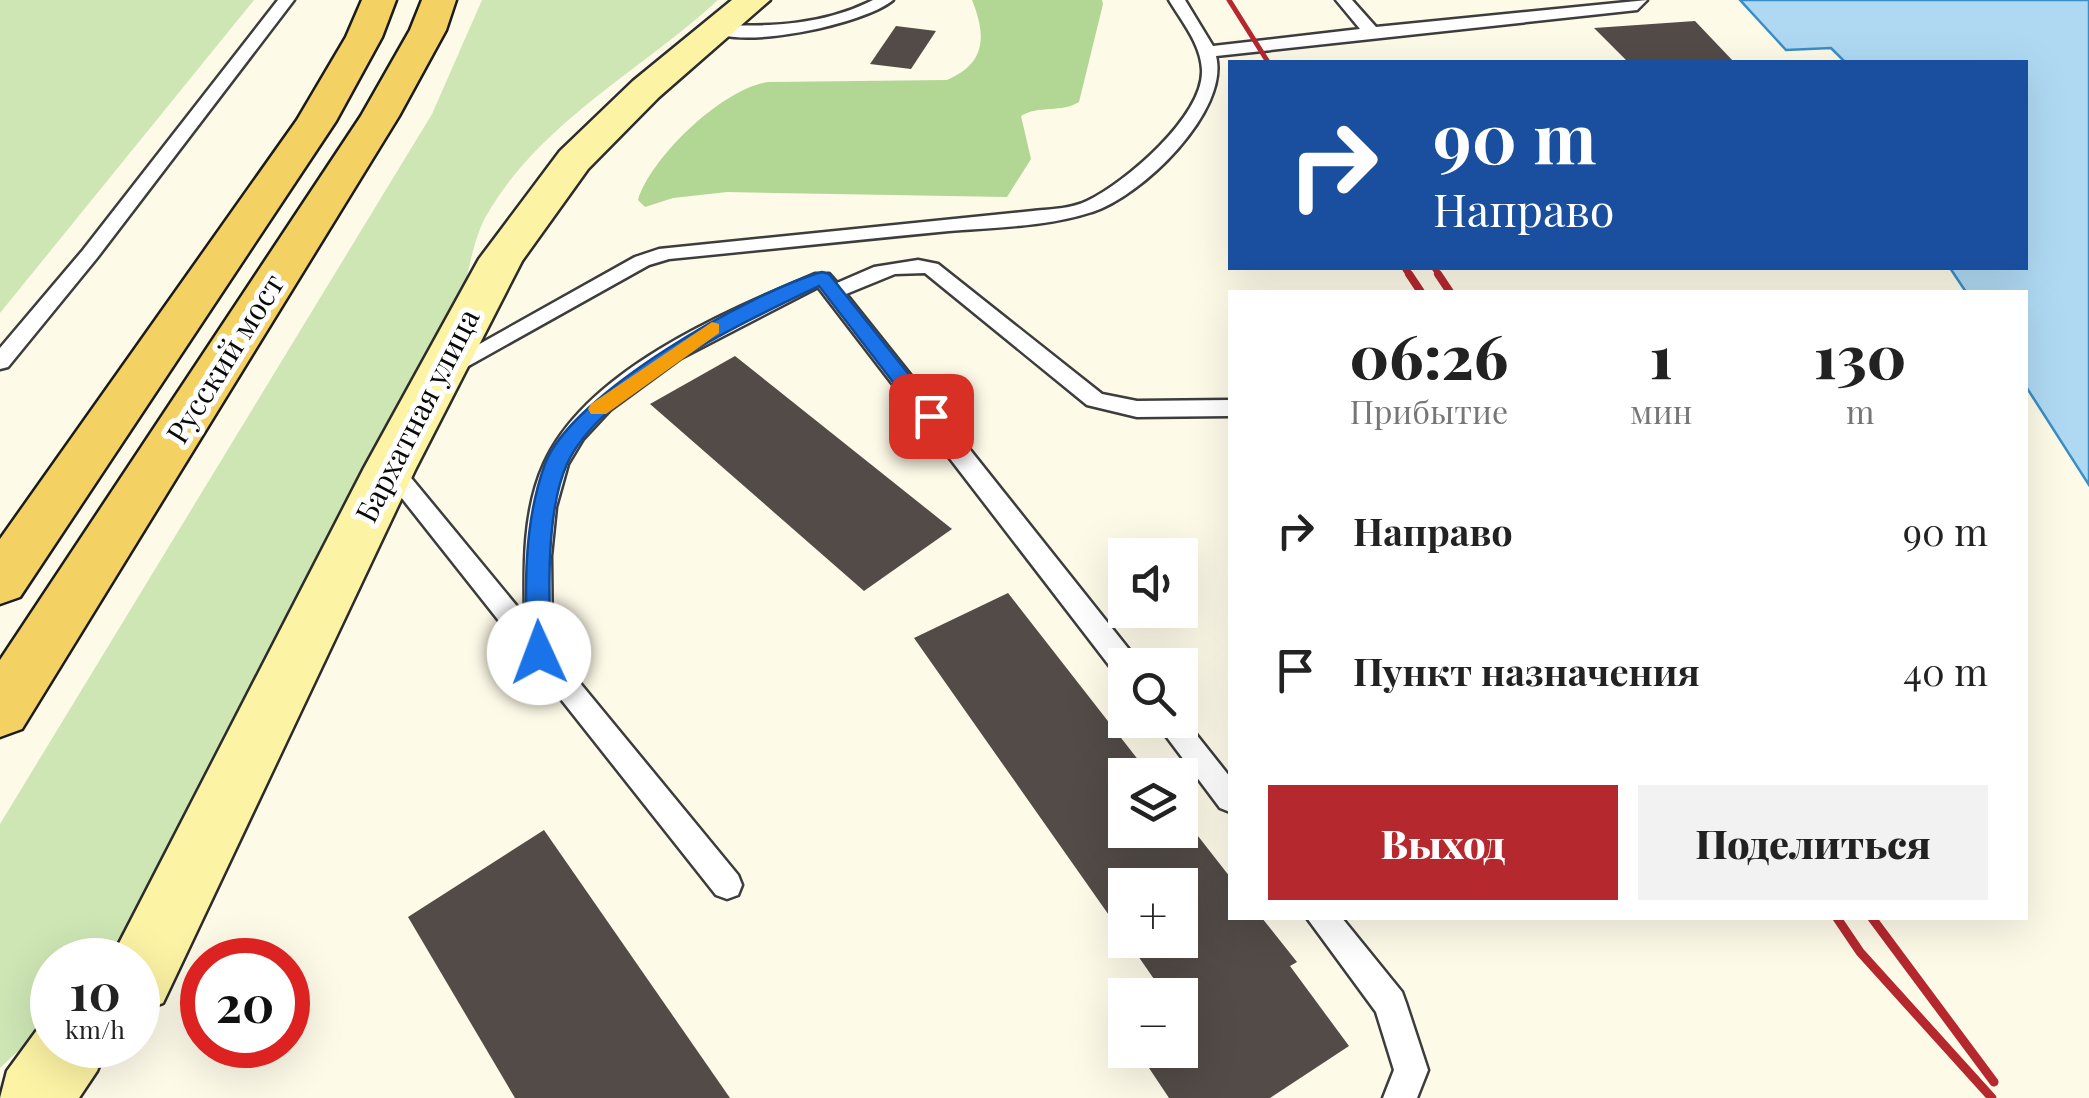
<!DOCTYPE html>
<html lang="ru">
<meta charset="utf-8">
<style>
body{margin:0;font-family:"Playfair Display",serif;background:#f2f2f2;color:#222;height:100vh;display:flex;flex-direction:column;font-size:38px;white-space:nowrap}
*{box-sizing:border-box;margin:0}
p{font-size:32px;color:#767676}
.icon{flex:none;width:55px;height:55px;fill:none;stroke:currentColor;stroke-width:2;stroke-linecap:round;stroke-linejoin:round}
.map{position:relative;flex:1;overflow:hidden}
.details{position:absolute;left:1228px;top:290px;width:800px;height:630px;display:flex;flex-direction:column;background:#fff;border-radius:0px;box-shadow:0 10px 40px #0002}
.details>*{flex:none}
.guide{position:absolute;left:1228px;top:60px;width:800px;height:210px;border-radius:0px;box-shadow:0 10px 40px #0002;background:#1a4fa0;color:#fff;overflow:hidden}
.tools{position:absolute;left:1108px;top:538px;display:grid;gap:20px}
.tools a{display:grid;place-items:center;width:90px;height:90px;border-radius:0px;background:#fff;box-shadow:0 10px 40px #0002;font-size:50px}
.speed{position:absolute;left:30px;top:938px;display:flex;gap:20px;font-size:50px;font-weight:700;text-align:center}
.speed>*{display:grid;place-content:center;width:130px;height:130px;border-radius:50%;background:#fff;box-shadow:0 10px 40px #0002;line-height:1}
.speed small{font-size:25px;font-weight:400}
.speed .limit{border:15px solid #d22;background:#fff;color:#111}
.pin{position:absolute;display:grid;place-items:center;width:85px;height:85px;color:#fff;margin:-42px;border-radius:20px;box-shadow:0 5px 15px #0006}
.me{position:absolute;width:110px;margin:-55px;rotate:358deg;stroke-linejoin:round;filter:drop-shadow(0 0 8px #0008)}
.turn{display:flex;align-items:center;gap:35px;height:210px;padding:0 40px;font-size:45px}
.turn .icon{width:130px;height:130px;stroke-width:2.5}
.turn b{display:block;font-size:70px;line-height:85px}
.eta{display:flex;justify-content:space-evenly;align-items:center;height:170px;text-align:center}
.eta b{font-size:60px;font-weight:800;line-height:70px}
.cta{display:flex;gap:20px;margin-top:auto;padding:20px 40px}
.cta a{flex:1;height:115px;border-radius:0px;background:#b4282e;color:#fff;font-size:40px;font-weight:800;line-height:115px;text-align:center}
.cta a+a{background:#f2f2f2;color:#222}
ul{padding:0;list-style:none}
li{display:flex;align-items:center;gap:30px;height:140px;padding:0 40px}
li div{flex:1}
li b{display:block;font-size:38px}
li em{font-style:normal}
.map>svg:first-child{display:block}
</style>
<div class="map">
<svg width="2089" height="1098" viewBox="0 0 2089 1098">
<rect width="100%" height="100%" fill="#fefae8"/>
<g fill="#cee6b4">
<path d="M0,0H254L0,313Z"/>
<path d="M482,0H718C641,71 538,123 485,218C471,244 465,292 457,321L137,926L109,960H52V1019L0,1068V824L432,114Z"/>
</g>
<path fill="#b2d694" d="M972,0H1102L1103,4L1079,102C1062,113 1038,105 1021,116L1031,159L1007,197L727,192L673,198L645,207L638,200C651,157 723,88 768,82L947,80C987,63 986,35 972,0Z"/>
<path fill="#afd9f3" stroke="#398ec8" stroke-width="2.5" d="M1740,0H2089V485L2025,385V292H1966L1950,268H2025V62H1845L1831,48L1786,50Z"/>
<g fill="#524b47">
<path d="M1695,21L1734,62H1628L1594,28Z"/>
<path d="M896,26L936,31L911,69L870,64Z"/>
<path d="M735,356L952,529L864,591L650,404Z"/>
<path d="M1008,593L1150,775H1125V830H1180V813L1230,877V918H1262L1297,962L1290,966L1349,1046L1270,1098H1169L1145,1062L1164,1050H1180V1040L1192,1032L1180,1016V995H1165L1127,940H1180V885H1125V938L914,638Z"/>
<path d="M544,830L730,1098H515L408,917Z"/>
</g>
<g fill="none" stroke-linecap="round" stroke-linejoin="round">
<defs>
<g id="lane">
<path d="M278,0H294L97,258L8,367L0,369V348L83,250Z"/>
<path d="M873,0H893C865,24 739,51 709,30L717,25C771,27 824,25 873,0Z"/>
<path d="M1169,0H1185L1213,46L1360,29L1336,0H1352L1376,27L1647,0L1637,10L1216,56C1230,111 1141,197 1092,212C1047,227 995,227 949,231C855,240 762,250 669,259L649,265L454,374L446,376L435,369L635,257L659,249L1033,211C1051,209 1070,209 1087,201C1125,183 1204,116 1202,70C1201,44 1182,22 1169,0Z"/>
<path d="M918,260L938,264L1102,394L1137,401L1230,400V416L1137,417L1087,405L925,273L895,274L846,294L1135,657L1138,665H1125V676L1115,673L818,287L681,358L610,410L583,439L568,464L556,507L551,556L552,649L738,875L742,885L738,895L727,899L716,895L378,468L390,460L398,462L525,616C524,566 523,510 544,464C586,370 725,312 815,274H829L837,283L874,267Z"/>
<path d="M1180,714L1230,777V812L1220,808L1154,720H1180Z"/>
<path d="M1307,918H1342L1402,992L1406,1003L1428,1070L1417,1098H1383L1394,1070L1376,1012Z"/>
</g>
<g id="secondary">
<path d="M732,0H770L659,97L588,169L522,261L416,468L163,1003L138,1013V960H111L113,955L364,468L479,259L560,151L633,81Z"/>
<path d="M52,1016V1045H108L97,1071L79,1098H0L7,1071L45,1019Z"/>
</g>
<g id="primary">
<path d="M362,0H396L382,37L336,121L20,597L0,604V539L297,120L346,37Z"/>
<path d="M422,0H456L446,30L399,116L22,729L0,737V660L361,116L410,30Z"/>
</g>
</defs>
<use href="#lane" stroke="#3d3d3d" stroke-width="5"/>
<use href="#secondary" stroke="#2c2c2c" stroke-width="5"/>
<use href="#primary" stroke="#1b1b1b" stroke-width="5"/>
<use href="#lane" fill="#fff" fill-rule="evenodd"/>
<use href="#secondary" fill="#fcf3a5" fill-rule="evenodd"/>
<use href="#primary" fill="#f4d163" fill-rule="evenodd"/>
<g stroke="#b4282e" stroke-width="5">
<path d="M1229,0L1268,62"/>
<path d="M1404,268L1410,277"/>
<path d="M1434,268L1440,277"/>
</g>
<g stroke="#b4282e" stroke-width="8">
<path d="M1409,274L1421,292"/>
<path d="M1438,274L1450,292"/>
</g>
<g stroke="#b4282e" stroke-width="9">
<path d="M1837,918L1860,952L1992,1098"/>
<path d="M1872,918L1994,1082"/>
</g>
</g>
<path fill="#1a73e8" stroke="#114b97" stroke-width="2.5" d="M822,272L829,274L938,411L941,416L938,421H923L819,286C746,321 602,388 567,464C545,513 549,600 551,653L548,660H530L527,653C525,590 523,524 545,464C571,394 751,292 822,272Z"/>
<path fill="#f59e0b" d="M712,322L719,324V333L606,414H591L588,409L591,404Z"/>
<g text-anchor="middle" stroke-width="10" stroke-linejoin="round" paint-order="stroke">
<g font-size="30" fill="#0a0a0a" stroke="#fff">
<text transform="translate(226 359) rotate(-58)" y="10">Русский мост</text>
<text transform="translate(418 416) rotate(-63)" y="10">Бархатная улица</text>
</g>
</g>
</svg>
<div class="tools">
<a><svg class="icon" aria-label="sound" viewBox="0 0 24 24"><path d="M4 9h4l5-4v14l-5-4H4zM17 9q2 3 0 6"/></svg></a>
<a><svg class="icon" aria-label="search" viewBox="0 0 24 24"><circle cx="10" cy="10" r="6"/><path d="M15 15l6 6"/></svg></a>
<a><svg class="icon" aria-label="layers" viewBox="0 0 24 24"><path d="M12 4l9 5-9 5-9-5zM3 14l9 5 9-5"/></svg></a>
<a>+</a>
<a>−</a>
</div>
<div class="speed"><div>10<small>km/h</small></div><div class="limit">20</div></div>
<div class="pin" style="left:931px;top:416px;background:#d93025"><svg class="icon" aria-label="arrive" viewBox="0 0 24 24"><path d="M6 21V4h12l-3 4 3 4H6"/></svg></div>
<svg class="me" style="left:539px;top:653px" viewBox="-20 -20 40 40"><circle r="19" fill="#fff"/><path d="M0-13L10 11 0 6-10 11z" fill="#1a73e8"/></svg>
<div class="guide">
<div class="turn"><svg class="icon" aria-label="right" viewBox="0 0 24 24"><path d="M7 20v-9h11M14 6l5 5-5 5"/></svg><div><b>90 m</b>Направо</div></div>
</div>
<section class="details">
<div class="eta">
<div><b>06:26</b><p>Прибытие</p></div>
<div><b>1</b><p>мин</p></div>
<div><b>130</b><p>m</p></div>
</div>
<ul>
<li><svg class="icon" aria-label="right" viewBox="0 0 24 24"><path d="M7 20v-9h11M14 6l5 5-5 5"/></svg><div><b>Направо</b></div><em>90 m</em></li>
<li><svg class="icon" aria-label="arrive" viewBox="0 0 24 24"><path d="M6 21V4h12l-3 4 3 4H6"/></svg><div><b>Пункт назначения</b></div><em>40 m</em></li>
</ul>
<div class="cta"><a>Выход</a><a>Поделиться</a></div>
</section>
</div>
